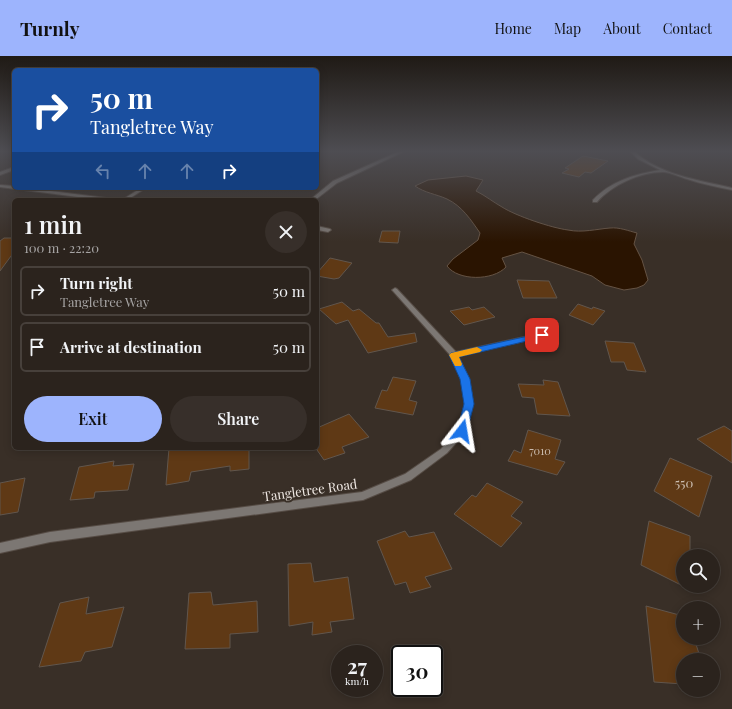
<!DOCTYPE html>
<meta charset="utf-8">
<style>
body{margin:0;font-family:"Playfair Display",serif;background:#372f2a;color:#f1f3f6;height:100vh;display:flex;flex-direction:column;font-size:15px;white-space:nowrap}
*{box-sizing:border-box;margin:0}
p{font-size:13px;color:#a6a4a4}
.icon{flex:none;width:22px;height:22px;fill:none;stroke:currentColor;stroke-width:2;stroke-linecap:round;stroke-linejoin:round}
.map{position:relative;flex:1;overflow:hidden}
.panel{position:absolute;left:12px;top:142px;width:307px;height:252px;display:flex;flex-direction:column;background:#2b231d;border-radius:6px;box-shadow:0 2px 10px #0003,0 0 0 1px #47403b}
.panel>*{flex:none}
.guide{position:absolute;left:12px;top:12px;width:307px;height:122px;border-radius:6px;box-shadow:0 2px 10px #0003,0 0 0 1px #47403b;background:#1a4fa0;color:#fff;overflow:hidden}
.fabs{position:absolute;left:676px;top:493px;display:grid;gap:8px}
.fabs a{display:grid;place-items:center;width:44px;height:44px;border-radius:50%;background:#2b231d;box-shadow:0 2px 10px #0003,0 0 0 1px #47403b;font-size:20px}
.speed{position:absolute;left:331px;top:589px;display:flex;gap:8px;font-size:20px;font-weight:700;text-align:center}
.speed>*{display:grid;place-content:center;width:52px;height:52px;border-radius:50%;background:#2b231d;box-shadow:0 2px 10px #0003,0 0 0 1px #47403b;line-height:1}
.speed small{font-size:10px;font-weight:400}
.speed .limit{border:2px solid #111;border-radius:6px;background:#fff;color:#111}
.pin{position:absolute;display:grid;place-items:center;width:34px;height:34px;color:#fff;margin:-17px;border-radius:8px;box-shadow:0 2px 6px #0006}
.me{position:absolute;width:44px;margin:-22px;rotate:14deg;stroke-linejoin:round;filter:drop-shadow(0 0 3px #0008)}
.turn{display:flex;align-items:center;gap:14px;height:84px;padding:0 12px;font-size:18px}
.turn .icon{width:52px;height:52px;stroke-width:2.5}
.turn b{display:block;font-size:28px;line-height:34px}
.lanes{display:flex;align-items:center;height:38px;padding:0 12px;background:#0003;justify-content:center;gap:20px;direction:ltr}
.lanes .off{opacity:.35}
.round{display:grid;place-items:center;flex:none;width:42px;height:42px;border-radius:21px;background:#372f2a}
.summary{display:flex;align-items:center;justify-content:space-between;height:68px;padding:0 12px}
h1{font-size:24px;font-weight:600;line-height:30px}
.button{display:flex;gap:8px;margin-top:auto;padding:8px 12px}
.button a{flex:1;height:46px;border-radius:24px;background:#9db4fd;color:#111;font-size:16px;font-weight:600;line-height:46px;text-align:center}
.button a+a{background:#372f2a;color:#f1f3f6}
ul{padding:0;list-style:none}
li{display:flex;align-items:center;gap:12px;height:50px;margin:0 8px 6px;padding:0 4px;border:2px solid #47403b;border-radius:6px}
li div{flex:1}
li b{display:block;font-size:15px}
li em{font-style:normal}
header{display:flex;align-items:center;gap:24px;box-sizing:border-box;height:56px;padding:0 20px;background:#9db4fd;color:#111}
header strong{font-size:19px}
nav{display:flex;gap:22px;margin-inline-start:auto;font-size:14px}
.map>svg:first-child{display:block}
</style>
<header>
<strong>Turnly</strong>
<nav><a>Home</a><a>Map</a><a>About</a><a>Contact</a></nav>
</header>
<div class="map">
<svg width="732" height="653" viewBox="0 0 732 653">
<rect width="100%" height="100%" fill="#392f27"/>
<path fill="#2a1401" stroke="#655344" d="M466,120L483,124L476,135C486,140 493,146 502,151C516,160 552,172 568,174C582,177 597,173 610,172C619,171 629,175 637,177L634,188L642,204L648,224L644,229L637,232L624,234L605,229L592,220L522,196L502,202L506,211C493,225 458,225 447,210L453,203L478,184L480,177C471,164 462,150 447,143C436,138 425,137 415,130L428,124Z"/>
<g fill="#5f3915" stroke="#61564d">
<path d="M583,100L608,105L591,117L585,116L579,121L562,117L569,113L565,112Z"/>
<path d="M382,175H400L398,187L379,186Z"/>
<path d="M4,182H14V196L0,215V185Z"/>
<path d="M330,202L352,207L339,222L334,223L317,220V217Z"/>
<path d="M517,224L549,225L557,242H523Z"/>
<path d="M342,246L353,255L359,253L376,267H379L388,281L415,277L417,286L368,297L348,264L336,268L319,253Z"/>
<path d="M578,248L592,253L593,251L605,255L593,269L569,259Z"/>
<path d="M469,251L472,254L484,251L495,261L464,269L450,255Z"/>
<path d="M605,285L634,287L646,316L627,314L624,306H611Z"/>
<path d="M393,321L416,325L409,344L417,346L413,359L375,352L382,334L387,335Z"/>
<path d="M543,324L558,326L570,360L537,358L534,342L522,341L518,328L544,329Z"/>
<path d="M349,358L369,381L342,391L345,397L324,404L317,394V372Z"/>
<path d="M724,370L732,375V407L697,383Z"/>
<path d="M528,374L561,384L555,403L565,406L557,419L508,405L514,394L521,397Z"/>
<path d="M169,392H249V413L230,415V410L191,416L189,425L166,429Z"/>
<path d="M670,402L712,420L699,461L654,435Z"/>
<path d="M114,405L113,410L134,408L128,434L95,436L94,442L70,444L79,411Z"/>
<path d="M25,422L18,456L0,459V427Z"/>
<path d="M487,427L523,446L511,460L522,467L501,491L454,458L472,439L476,441Z"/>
<path d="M649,465L690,480V500H683V530L641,509Z"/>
<path d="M405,475L409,481L434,476L452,513L425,521L431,531L410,537L406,526L395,529L377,485Z"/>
<path d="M311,507L314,526L348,521L354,563L330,566L332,576L312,579L313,566L289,570L288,508Z"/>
<path d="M211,536L213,549L257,545L258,576L230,578V592L185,593L189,537Z"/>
<path d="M89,541L86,558L124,551L112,591L85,596L81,605L39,611L60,547Z"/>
<path d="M646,550L683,560V582H694L701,604H683V628L654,626Z"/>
</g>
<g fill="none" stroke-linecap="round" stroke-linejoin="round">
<defs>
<g id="minor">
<path d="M400,95H405L337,127L315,144H310L333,125Z"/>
<path d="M630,95H634C659,119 699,124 732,132V134C717,131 702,128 687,123C680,121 670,116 663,116C640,116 612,129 597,146H593V144C611,125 635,118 660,114L638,103Z"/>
<path d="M14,111V114L0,119V116Z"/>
<path d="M0,129L14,130V132H27L114,143L116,144H102L0,131Z"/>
<path d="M141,132H146L127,144H122Z"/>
<path d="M317,170L330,173L331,174L328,176L317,174Z"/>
<path d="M395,232L397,233L456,296L542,277L546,279L542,281L458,300L469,323L473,348L465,377L447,397L411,424L363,444L50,486L0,497V487L50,476L362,436L405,418L441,393L458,374L465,348L461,323L451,300L393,235L392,234Z"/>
</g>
</defs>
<use href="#minor" stroke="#564c45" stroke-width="2"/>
<use href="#minor" fill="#7c7773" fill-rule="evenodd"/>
</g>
<linearGradient id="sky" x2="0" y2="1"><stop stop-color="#1f1a15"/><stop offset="0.51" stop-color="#4e4d52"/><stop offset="1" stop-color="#4e4d52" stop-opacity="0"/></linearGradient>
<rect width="732" height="186" fill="url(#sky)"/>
<path fill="#1a73e8" stroke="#114b97" d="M542,277L546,279L544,281L459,301L470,323L474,348L467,375L462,379L459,378L457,375L464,348L460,323L449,299L451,297Z"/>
<path fill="#f59e0b" d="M477,291L482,294L480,296L459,301L462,308L461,310H455L449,299L451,297Z"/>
<g text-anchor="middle" stroke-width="4" stroke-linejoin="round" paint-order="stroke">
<g font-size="11" fill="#cabcaf">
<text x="540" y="399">7010</text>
</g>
<g font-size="13" fill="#cabcaf">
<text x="684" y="432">550</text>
</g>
<g font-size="13" fill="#eee7e2" stroke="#392f27">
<text transform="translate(310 434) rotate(-8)" y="5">Tangletree Road</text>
</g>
</g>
</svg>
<div class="fabs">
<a><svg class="icon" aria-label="search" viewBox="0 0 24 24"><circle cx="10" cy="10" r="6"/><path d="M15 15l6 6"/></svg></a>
<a>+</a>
<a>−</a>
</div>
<div class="speed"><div>27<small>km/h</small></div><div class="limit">30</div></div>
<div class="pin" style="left:542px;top:279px;background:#d93025"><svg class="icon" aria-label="arrive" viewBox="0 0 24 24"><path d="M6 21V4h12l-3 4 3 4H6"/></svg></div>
<svg class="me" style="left:462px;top:375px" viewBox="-20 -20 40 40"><path d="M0-17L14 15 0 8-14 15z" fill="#1a73e8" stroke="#fff" stroke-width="4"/></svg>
<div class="guide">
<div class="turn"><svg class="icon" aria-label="right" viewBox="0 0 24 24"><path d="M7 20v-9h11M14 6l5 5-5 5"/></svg><div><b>50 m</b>Tangletree Way</div></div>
<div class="lanes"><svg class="icon off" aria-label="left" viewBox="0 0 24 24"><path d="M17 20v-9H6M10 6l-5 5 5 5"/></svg><svg class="icon off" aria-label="ahead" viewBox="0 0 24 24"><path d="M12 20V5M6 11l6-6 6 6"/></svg><svg class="icon off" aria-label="ahead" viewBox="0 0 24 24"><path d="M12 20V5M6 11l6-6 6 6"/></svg><svg class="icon" aria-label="right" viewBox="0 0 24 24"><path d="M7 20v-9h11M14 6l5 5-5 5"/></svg></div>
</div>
<section class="panel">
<div class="summary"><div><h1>1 min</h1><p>100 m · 22:20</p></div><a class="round"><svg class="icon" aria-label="close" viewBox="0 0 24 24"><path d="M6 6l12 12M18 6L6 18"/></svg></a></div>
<ul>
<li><svg class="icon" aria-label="right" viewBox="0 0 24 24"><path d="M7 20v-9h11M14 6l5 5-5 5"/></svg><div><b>Turn right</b><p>Tangletree Way</p></div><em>50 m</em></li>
<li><svg class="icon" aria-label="arrive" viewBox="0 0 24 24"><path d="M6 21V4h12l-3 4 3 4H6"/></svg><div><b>Arrive at destination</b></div><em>50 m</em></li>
</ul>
<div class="button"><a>Exit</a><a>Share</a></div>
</section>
</div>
